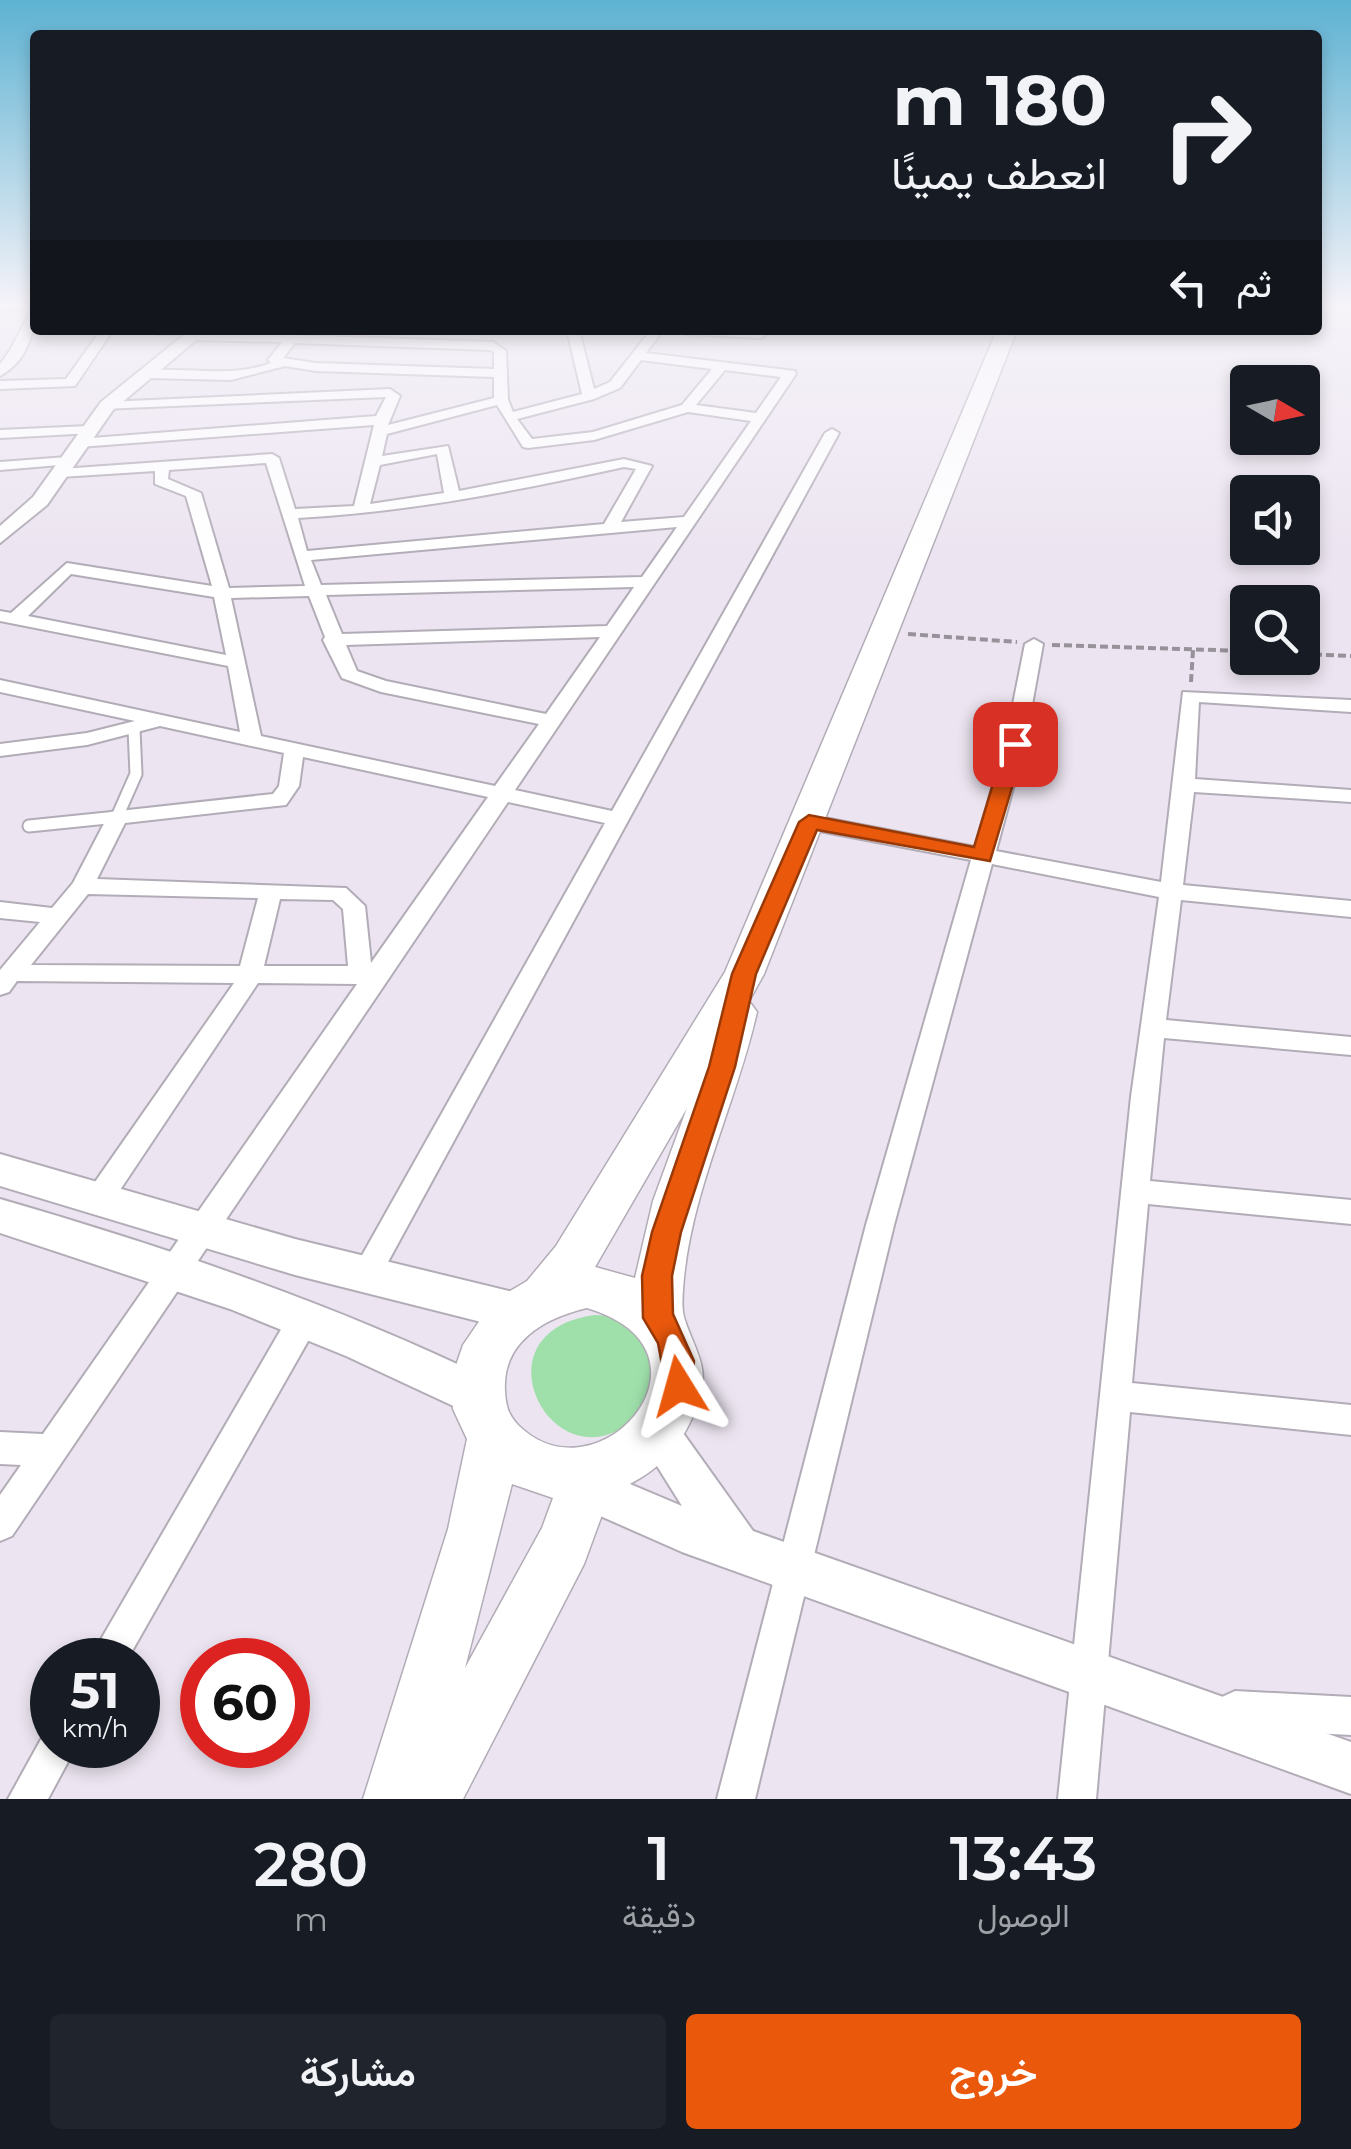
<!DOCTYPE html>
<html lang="ar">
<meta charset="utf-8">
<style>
body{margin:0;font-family:Montserrat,Vazirmatn,sans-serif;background:#20242c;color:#f1f3f6;direction:rtl;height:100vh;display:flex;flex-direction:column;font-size:38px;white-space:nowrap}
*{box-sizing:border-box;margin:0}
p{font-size:32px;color:#9ea1a6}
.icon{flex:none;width:55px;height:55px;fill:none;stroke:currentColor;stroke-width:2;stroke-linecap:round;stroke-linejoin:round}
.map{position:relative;height:1799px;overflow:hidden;direction:ltr}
.panel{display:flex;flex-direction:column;background:#171b24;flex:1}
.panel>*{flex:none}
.banner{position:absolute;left:30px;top:30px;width:1292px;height:305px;border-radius:10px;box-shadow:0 5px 15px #0003;direction:rtl;background:#171b24;color:#f1f3f6;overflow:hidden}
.needle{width:65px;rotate:99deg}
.buttons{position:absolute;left:1230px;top:365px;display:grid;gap:20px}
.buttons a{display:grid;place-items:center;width:90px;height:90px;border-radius:10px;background:#171b24;box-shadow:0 5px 15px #0003;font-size:50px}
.speed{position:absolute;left:30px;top:1638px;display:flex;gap:20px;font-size:50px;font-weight:700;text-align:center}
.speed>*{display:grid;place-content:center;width:130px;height:130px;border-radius:50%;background:#171b24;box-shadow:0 5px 15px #0003;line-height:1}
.speed small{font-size:25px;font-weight:400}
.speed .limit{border:15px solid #d22;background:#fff;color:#111}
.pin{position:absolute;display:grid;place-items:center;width:85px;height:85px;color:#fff;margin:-42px;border-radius:20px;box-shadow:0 5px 15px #0006}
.me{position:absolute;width:110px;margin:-55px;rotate:352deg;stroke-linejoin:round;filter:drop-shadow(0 0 8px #0008)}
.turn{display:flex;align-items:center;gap:35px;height:210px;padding:0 50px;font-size:45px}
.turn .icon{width:130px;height:130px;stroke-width:2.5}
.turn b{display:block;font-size:70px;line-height:85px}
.then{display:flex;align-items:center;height:95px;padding:0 50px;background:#0003;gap:20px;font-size:38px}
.eta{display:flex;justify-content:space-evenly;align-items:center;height:170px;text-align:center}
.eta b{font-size:60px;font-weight:600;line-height:70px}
.button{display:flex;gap:20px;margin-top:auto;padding:20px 50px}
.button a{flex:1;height:115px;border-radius:10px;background:#ea580c;color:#fff;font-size:40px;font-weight:600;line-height:115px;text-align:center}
.button a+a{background:#20242c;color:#f1f3f6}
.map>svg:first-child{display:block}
</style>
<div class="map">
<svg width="1351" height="1799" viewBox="0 0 1351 1799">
<rect width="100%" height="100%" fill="#ece5f1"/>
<path fill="#9edfaa" d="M595,1315L610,1316L646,1336L657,1388C648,1400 639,1416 628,1424C550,1482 473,1331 595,1315Z"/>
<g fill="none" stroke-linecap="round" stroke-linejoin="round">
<defs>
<path id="service" d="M29,826L117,817L136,774L134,729"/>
<g id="minor">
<path d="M0,302H35C35,333 28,360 0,376V364C15,347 23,320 35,310L0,309Z"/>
<path d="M101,330H113L75,386L0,389V381L66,379Z"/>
<path d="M150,330L493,342L506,351L508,400L513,412L582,394L567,330H579L594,389L610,382L651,330H663L646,353L795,371L796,374L515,790L612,811L825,433L832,429L839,433L376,1284L366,1288L356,1284L351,1275L605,823L508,802L12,1536L0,1541V1495L21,1465L0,1464V1432L43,1434L357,984L258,983L108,1208L98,1212L88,1208L84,1200L88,1192L234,983L17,981L9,992L0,995V970L40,922L0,918V902L52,908L73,883L110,812L273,794L279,786L284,753L160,726L87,745L0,756V744L87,733L135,721L0,692V680L240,732L228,666L0,621V611L11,613L67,563L212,586L186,496L155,484V471L61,477L54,473L61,469L272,454L279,458L295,509L354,506L374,425L79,447L72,443L79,439L376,416L386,397L102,409V403L107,402L390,389L400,396L388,425L494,398V377L316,371L285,366L231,380L148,378L143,377V371C187,366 228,379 271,363L268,360L282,342L193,340L188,334H156ZM295,343L490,350L494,352V369L316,363L283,358ZM641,360L712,369L682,405L593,432L532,439L517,419L594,399L620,388ZM725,370L781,377L756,413L696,405ZM497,405L523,447L528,448L594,440L688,412L751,421L684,517L621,522L652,466L624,459L459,491L448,446L382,456L387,434ZM437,454L444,493L370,504L380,465ZM266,463L305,586L229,588L201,493L168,479L169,470ZM624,467L636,469L604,524L307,551L298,518C408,512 516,491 624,467ZM677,527L642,577L321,585L311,560ZM71,574L214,597L226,655L28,616ZM634,587L607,626L342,634L326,595ZM309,596L325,637L323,640L342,678L381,692L539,724L495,786L261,736L231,598ZM600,637L546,714L386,681L357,671L346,645ZM303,757L488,797L371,963L365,906L346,888L97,879L125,823L286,805L299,786ZM88,894L258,898L240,966L31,965ZM280,899L333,900L343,909L348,966H264Z"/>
<path d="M680,330H773L761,338L686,334Z"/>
<path d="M88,426L93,427V433L0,438V430Z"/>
<path d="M67,457L74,461L72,464L0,470V462Z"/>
<path d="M1034,639L1043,644L1025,744L996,851L1161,882L1183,692L1351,700V712L1199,702L1195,779L1351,790V802L1194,792L1183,885L1351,901V917L1181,900L1166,1020L1351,1037V1055L1164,1038L1150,1181L1351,1200V1224L1148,1204L1132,1383L1351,1405V1435L1130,1412L1096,1799H1058L1131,1097L1159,897L992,864L894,1225L755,1799H717L866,1225L971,860L809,829L798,822L809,815L975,847L1005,744L1025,644Z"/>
<path d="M305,1304L316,1307L320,1317L316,1327L127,1660H89L294,1307Z"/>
<path d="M1235,1691L1351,1697V1735L1235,1729L1222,1723L1216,1710L1222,1697Z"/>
<path d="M52,1728V1745H77L48,1799H8L45,1732Z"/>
</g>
<g id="tertiary">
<path d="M190,330H208L113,410L47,505L0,543V526L33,497L101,402Z"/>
<path d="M658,1413L673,1419L753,1531L1351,1742V1794L682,1552L555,1496L549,1481L555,1466L571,1459L682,1506L637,1434L643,1419Z"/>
</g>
<g id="secondary">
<path d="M0,1154L295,1239L513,1292L528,1297L535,1311L528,1325L513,1330L295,1275L0,1186Z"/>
<path d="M0,1199C169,1248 334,1304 493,1381L500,1396L493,1411L477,1417L346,1356L230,1309L0,1233Z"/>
</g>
<path id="primary" d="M997,330H1017L764,974L749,1001L757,1012C737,1101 693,1187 684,1278C683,1290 681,1306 684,1317C692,1345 710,1366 700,1397C684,1447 658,1474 610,1493L584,1564L463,1799H363L448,1529L467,1439L453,1409L452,1377L463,1345L493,1301L527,1281L556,1246L725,972ZM687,1108L653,1201L635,1278L595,1267ZM587,1308C731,1351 599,1505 518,1425C508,1414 506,1406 505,1391C502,1341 545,1318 587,1308ZM512,1484L553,1498L542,1528L465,1668Z"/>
</defs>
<use href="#service" stroke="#b2acb7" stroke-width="15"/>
<use href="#minor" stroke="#b2acb7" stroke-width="4"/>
<use href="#tertiary" stroke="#b2acb7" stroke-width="4"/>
<use href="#secondary" stroke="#b2acb7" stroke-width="4"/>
<use href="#primary" stroke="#b2acb7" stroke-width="3"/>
<g stroke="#97929a" stroke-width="4" stroke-dasharray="8 4" stroke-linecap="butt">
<path d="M908,634L1017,642"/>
<path d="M1052,645L1248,651"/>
<path d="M1302,654L1351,656"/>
<path d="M1191,682L1193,650"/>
</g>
<use href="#service" stroke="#fff" stroke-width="11"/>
<use href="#minor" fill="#fff" fill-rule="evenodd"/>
<use href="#tertiary" fill="#fff" fill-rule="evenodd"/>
<use href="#secondary" fill="#fff" fill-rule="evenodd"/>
<use href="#primary" fill="#fff" fill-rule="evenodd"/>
</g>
<linearGradient id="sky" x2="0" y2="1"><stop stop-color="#5db2d2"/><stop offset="0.55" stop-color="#f6f3f9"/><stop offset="1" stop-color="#f6f3f9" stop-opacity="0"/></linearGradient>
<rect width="1351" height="554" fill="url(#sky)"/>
<path fill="#ea580c" stroke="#983908" stroke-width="2.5" d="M1015,738L1025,744L990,861L817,830L756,974L735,1067L681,1232L672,1276L673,1314L694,1361L690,1397L679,1401L668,1397L658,1343L643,1318L642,1276L652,1232L709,1067L732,974L799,822L809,815L974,847L1005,744Z"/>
</svg>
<div class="buttons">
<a><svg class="needle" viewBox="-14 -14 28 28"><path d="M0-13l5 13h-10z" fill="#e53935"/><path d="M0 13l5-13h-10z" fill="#9ea1a6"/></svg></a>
<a><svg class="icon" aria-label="sound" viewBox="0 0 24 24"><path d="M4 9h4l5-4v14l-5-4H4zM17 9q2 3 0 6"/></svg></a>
<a><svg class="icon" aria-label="search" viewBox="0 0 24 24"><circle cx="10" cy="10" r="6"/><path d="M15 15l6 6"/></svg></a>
</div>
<div class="speed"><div>51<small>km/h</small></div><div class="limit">60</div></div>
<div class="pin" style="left:1015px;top:744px;background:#d93025"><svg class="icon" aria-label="arrive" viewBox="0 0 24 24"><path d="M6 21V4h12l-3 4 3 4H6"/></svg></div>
<svg class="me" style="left:679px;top:1386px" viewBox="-20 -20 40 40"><path d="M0-17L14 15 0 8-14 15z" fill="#ea580c" stroke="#fff" stroke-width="4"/></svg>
<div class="banner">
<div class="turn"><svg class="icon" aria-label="right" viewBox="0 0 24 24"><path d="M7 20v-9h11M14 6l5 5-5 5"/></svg><div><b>180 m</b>انعطف يمينًا</div></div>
<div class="then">ثم<svg class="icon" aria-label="left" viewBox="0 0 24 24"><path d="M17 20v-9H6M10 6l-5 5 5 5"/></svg></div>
</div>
</div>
<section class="panel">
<div class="eta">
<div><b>13:43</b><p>الوصول</p></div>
<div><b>1</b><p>دقيقة</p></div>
<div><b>280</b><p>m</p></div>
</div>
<div class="button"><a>خروج</a><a>مشاركة</a></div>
</section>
